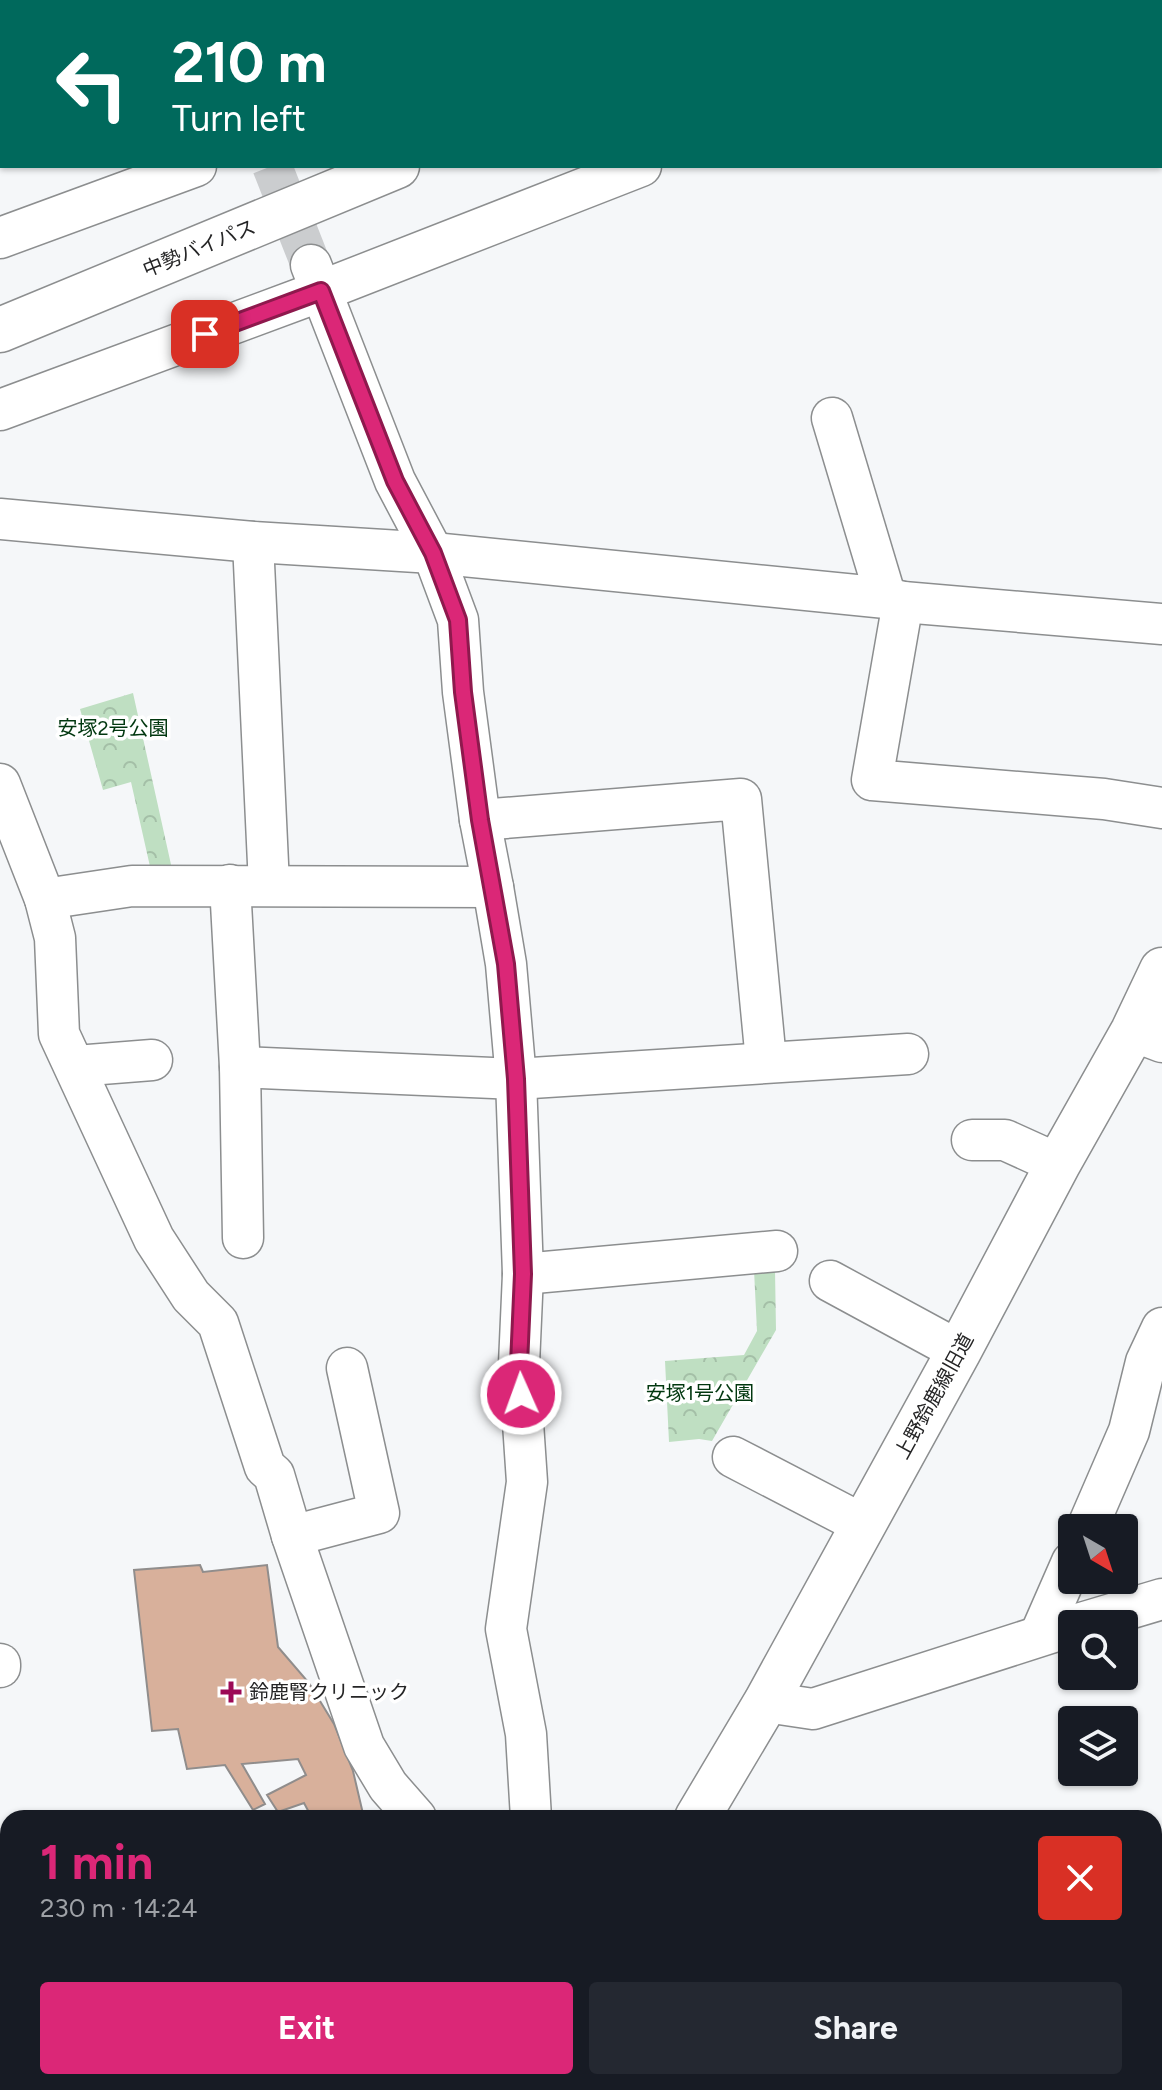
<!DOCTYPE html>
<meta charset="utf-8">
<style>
body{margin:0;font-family:Figtree,"Noto Sans JP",sans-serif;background:#242831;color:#f1f3f6;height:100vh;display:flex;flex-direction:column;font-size:30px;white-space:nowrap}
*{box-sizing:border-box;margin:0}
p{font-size:26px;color:#9ea1a6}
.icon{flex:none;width:44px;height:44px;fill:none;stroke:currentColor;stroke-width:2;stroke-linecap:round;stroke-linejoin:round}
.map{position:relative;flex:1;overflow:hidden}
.details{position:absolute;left:0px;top:1810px;width:1162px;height:280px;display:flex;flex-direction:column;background:#171b24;border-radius:24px 24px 0 0;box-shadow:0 2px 6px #0004}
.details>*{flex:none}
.banner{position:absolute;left:0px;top:0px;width:1162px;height:168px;box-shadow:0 2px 6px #0004;background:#00695c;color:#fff;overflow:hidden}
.needle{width:52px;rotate:141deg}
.buttons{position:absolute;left:1058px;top:1514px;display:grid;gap:16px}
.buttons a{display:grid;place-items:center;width:80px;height:80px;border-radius:8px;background:#171b24;box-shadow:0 2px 6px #0004;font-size:40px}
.pin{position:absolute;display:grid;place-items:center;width:68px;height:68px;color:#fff;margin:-34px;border-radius:16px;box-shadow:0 4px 12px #0006}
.me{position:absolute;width:88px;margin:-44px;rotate:358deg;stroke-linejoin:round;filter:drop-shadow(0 0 6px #0008)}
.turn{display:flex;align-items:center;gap:28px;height:168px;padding:0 40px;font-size:36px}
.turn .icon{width:104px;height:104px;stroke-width:2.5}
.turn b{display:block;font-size:56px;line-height:68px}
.round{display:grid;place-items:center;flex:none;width:84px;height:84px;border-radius:8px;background:#242831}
.head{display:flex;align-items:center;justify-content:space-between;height:136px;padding:0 40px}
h1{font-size:48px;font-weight:700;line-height:60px;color:#db2777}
.cta{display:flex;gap:16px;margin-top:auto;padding:16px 40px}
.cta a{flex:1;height:92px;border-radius:8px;background:#db2777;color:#fff;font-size:32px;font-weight:700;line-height:92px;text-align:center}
.cta a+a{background:#242831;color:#f1f3f6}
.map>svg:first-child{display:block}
</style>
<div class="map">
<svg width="1162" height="2090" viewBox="0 0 1162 2090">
<defs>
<pattern id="park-crowns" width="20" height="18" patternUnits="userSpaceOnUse" patternTransform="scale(2)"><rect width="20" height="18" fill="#bfdfc2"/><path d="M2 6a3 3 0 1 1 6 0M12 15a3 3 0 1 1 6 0" fill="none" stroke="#a4bfa7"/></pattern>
</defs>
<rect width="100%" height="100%" fill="#f5f7f9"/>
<g fill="url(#park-crowns)">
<path d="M133,693L172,869L151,871L131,782L103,790L80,709Z"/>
<path d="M754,1270H775L776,1330L712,1441L699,1439L669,1442L665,1361L744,1355L757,1331Z"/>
</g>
<path fill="#d8b09b" stroke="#908d8c" stroke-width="2" d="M200,1565L203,1572L267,1565L278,1647L309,1683L334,1724L353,1771L364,1818H312L304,1803L278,1812L267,1795L306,1775L298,1759L242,1764L265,1804L253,1810L225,1765L187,1769L178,1729L152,1731L134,1570Z"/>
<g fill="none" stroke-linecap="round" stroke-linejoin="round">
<path stroke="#cbcdcf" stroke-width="40" stroke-dasharray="40 20" stroke-linecap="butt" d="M272,166L311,265"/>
<defs>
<g id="street">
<path d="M476,0L477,2"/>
<path d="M629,2L634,0"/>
<path d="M1023,2L1027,0"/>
<path d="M0,238L196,166"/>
<path d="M0,410L321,291L641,166"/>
<path d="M832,418L886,598"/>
<path d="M0,519L253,542L433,553L886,598L903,602L1162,624"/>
<path d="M253,542L269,885"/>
<path d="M903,602L872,780L1104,799L1162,808"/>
<path d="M0,784L45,899L55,938L59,1034L154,1239L191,1296L218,1323L265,1467L274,1475L292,1536L364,1746L388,1786L416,1818"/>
<path d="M480,820L741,799L766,1061"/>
<path d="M230,885L240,1067L243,1238"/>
<path d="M493,887L506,964L516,1079L523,1274L519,1364L527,1482L506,1629L526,1734L531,1818"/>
<path d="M45,899L132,886L493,887L480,820L463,692L458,620L433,553L395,481L311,265"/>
<path d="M1133,1031L1162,1042"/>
<path d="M76,1066L152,1060"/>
<path d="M240,1067L516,1079L908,1054"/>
<path d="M972,1140H1005L1058,1164"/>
<path d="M523,1274L777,1251"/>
<path d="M830,1281L959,1351"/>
<path d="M733,1457L862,1524"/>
<path d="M1087,1528L1129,1431L1146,1362L1162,1328"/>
<path d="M292,1536L379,1513L347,1368"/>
<path d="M1078,1624L1162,1599"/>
<path d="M1040,1635L1072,1562"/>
<path d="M0,1664V1667"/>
<path d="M766,1702L813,1709L1072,1626"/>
<path d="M310,2090L325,2082"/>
</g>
<g id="secondary">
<path d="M697,1818L766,1702L959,1351L1058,1164L1133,1031L1162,970"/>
<path d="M607,2090V2082"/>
</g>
<g id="highway">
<path d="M785,2L790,0"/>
<path d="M0,330L397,166"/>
</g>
</defs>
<use href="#street" stroke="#8c8e8f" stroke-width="43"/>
<use href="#secondary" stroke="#8c8e8f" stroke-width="47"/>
<use href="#highway" stroke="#8c8e8f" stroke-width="47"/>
<g stroke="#8a8b8c" stroke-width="5" stroke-dasharray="6 6" stroke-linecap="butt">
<path d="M75,2L82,0"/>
<path d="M0,23H2"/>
</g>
<use href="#street" stroke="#fff" stroke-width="40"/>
<use href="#secondary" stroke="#fff" stroke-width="44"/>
<use href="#highway" stroke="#fff" stroke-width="44"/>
</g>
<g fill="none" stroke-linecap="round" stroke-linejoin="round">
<defs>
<path id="route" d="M205,334L321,291L395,481L433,553L458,620L463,692L480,820L506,964L516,1079L523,1274L519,1364L521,1394"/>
</defs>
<use href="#route" stroke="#8e194d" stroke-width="20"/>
<use href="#route" stroke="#db2777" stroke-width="14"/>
</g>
<path fill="#9c0956" stroke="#fff" stroke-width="3" d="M227 1680h8v8h8v8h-8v8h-8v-8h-8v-8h8z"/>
<g text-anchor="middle" stroke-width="7" stroke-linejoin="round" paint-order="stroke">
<g font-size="20" fill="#252526" stroke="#fff">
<text transform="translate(199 248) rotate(-22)" y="7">中勢バイパス</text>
<text transform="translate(934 1396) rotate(-61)" y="7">上野鈴鹿線旧道</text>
</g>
<g font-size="20" fill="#01370f" stroke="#fff">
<text x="113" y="735">安塚2号公園</text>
<text x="700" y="1400">安塚1号公園</text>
</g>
<g font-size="20" fill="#252526" stroke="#fff" text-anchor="start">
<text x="249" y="1699">鈴鹿腎クリニック</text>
</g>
</g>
</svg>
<div class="buttons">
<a><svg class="needle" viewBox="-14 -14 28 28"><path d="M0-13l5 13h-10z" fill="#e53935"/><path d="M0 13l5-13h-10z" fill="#9ea1a6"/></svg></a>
<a><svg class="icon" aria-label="search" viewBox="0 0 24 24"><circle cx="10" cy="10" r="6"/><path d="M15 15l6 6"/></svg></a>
<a><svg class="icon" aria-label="layers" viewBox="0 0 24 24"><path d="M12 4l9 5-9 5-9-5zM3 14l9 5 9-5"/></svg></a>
</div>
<div class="pin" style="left:205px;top:334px;background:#d93025"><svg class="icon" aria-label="arrive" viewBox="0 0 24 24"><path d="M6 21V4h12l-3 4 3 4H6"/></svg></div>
<svg class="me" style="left:521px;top:1394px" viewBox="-20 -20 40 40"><circle r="17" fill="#db2777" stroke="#fff" stroke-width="3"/><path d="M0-11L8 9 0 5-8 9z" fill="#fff"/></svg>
<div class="banner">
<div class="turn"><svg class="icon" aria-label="left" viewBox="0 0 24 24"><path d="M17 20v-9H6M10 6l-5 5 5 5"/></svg><div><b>210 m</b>Turn left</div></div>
</div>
<section class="details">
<div class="head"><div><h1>1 min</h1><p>230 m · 14:24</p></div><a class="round" style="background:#d93025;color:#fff"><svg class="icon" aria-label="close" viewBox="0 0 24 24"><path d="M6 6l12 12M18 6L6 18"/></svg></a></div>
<div class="cta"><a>Exit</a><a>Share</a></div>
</section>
</div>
